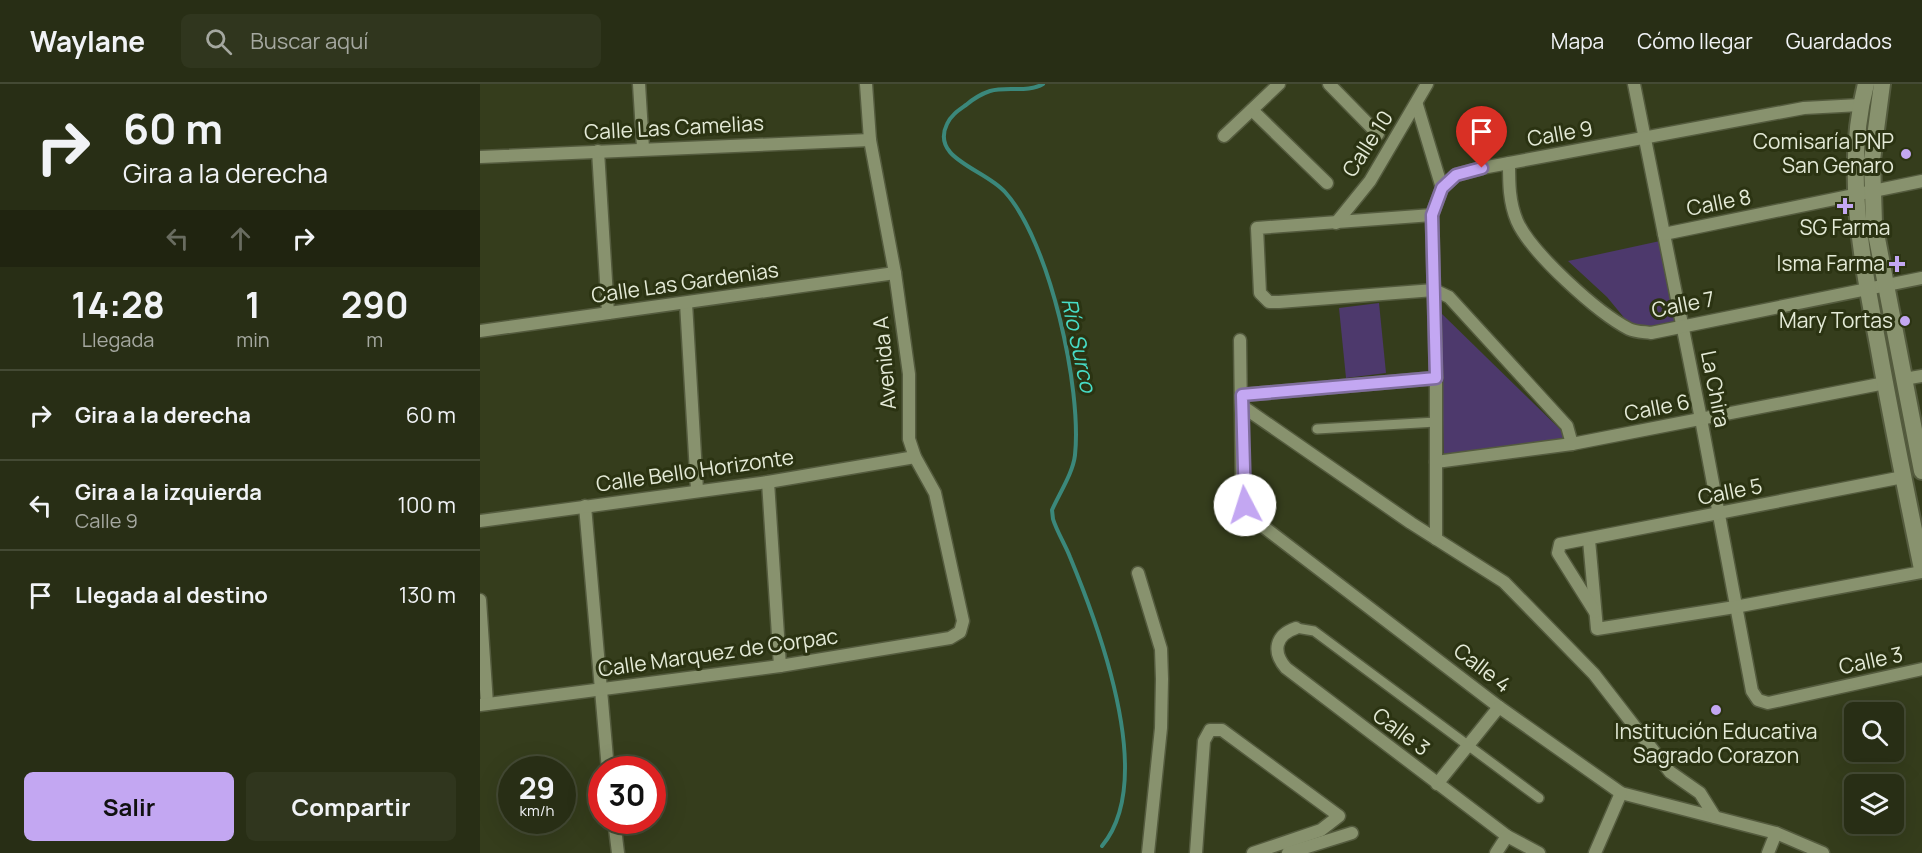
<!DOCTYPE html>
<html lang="es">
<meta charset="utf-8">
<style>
body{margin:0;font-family:Manrope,sans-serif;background:#30361e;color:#f1f3f6;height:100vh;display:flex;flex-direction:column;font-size:22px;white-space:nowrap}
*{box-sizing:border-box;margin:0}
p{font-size:20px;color:#a5a8a0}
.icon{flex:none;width:33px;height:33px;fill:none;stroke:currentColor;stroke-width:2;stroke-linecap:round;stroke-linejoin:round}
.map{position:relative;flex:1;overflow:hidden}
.side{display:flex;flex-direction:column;background:#282e15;width:480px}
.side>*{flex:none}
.hud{background:#282e15;color:#f1f3f6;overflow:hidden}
.fabs{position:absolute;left:1364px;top:618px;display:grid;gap:12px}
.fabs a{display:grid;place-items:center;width:60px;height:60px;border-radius:9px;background:#282e15;box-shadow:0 6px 24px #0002,0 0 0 2px #444a34;font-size:30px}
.speed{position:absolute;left:18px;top:672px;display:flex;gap:12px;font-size:30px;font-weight:700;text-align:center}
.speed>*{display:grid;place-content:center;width:78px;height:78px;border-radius:50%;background:#282e15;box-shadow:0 6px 24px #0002,0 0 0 2px #444a34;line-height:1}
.speed small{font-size:15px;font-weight:400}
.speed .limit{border:9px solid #d22;background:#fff;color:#111}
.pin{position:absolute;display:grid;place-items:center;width:51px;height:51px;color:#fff;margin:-62px -26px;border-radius:50% 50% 50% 0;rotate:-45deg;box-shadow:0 0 6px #0007}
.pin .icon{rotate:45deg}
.me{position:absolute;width:66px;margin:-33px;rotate:355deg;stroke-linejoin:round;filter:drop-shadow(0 0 4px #0008)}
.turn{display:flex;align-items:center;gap:21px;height:126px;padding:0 24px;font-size:27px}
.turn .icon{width:78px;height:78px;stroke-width:2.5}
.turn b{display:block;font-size:42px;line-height:51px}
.lanes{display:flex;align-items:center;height:57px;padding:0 24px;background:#0003;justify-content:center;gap:30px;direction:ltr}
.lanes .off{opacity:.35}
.eta{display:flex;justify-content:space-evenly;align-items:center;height:102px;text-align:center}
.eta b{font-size:36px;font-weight:700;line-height:42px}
.action{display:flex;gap:12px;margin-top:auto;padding:12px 24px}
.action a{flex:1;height:69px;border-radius:9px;background:#c3a7f2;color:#111;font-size:24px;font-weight:700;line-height:69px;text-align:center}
.action a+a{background:#30361e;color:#f1f3f6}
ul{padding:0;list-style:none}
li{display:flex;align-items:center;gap:18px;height:90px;padding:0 24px;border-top:2px solid #444a34}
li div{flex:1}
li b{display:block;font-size:22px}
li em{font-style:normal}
header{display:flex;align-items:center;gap:36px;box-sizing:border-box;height:84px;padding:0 30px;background:#282e15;border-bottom:2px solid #444a34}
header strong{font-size:28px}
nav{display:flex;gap:33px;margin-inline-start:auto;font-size:21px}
.search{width:420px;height:54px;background:#30361e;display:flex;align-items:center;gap:15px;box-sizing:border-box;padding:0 21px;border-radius:9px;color:#a5a8a0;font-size:22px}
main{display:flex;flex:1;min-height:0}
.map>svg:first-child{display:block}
</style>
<header>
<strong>Waylane</strong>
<div class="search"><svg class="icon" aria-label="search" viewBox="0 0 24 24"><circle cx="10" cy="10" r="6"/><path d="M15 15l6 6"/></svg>Buscar aquí</div>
<nav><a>Mapa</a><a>Cómo llegar</a><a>Guardados</a></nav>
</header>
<main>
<section class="side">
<div class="hud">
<div class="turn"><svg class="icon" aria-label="right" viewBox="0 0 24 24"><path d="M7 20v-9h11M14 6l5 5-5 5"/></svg><div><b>60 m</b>Gira a la derecha</div></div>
<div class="lanes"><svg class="icon off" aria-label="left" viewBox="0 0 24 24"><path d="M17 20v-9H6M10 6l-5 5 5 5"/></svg><svg class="icon off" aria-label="ahead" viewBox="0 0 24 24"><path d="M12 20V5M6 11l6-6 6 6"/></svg><svg class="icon" aria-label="right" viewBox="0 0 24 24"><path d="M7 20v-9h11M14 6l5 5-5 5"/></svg></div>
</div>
<div class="eta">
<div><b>14:28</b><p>Llegada</p></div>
<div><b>1</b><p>min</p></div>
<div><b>290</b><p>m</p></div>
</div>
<ul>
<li><svg class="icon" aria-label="right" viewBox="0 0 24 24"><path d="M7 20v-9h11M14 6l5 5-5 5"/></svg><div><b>Gira a la derecha</b></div><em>60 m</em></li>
<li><svg class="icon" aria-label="left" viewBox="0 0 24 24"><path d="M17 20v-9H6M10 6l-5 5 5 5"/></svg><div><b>Gira a la izquierda</b><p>Calle 9</p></div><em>100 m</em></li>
<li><svg class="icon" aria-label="arrive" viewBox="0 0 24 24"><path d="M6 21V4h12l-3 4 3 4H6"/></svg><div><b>Llegada al destino</b></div><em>130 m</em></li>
</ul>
<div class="action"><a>Salir</a><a>Compartir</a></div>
</section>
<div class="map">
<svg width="1442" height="769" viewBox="0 0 1442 769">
<rect width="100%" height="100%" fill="#353d1c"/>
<g fill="#4d396c">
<path d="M1180,157L1197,242L1168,245L1157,242L1146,236L1127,213L1088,177Z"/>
<path d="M899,219L906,289L866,294L859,224Z"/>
<path d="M960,228L1089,354L964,373Z"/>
</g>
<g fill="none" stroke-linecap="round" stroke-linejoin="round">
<path stroke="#3b887b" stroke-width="4" d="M563,0C548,9 526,2 510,7C501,10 493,15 486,21C479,26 471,31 467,40C450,75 505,85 525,108C570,158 602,305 595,371C593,389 579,410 572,426L573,435C577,448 585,460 590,473C619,543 677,696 622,762"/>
<defs>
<g id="pedestrian">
<path d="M837,345L956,338"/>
<path d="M816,544L834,547L1059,714"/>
</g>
<g id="minor">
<path d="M159,0L163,64"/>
<path d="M849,0L898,50"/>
<path d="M1154,0L1221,335L1272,607L1278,616L1288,619L1442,585"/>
<path d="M937,21L962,104"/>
<path d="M772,26L847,99"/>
<path d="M744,52L799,0"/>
<path d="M118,67L128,229"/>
<path d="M0,73L390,56"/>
<path d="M1029,79C1029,99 1029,118 1037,137C1051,169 1118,229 1149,245C1155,248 1164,248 1171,249L1442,194"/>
<path d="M952,131L777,144L780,209L789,218H799L954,206L969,213L1087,342L1092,360"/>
<path d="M856,139L890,97L947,0"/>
<path d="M1184,150L1442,97"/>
<path d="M206,219L217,406"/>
<path d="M0,247L415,189"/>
<path d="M760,256L762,408L765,421L772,434L1019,623L1141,709L1296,749L1343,769"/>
<path d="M1424,295L1442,292"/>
<path d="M762,311L956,294"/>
<path d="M762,322L931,439L1024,498L1114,590L1190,688L1220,709L1235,733"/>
<path d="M956,378L1092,360L1405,299"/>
<path d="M288,398L300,582"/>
<path d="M105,422L128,686"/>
<path d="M0,437L288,398L435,373"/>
<path d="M956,455V294L952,131L962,104L976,91L1002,84L1324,24L1380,21"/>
<path d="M1109,456L1117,545L1255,523L1442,488"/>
<path d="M658,489L681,565L682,595L681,644L668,769"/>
<path d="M0,516L7,620"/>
<path d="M1115,528L1078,469L1080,460L1423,393"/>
<path d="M816,544C795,551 792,568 806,584L1027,752L1059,769"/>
<path d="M0,621L300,582L470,554L480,548L483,537L455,409L435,373L429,355V290L415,189L390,56L386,0"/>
<path d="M957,700L1019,623"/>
<path d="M134,736L138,769"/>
<path d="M716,769L724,657L730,646H742L859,732L841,746L773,769"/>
<path d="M808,769L872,749"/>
<path d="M1016,769L1027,752"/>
<path d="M1115,769L1141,709"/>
<path d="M1288,769L1296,749"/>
</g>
<g id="tertiary">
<path d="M1386,0C1363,87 1383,180 1399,266C1412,339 1427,412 1442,485"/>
<path d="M1402,0L1392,76L1394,139L1442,387"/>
</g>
</defs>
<use href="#pedestrian" stroke="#545b3e" stroke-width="12"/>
<use href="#minor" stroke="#545b3e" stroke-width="15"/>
<use href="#tertiary" stroke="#545b3e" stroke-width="20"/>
<use href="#pedestrian" stroke="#88926e" stroke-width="9"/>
<use href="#minor" stroke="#88926e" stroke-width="12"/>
<use href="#tertiary" stroke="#88926e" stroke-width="16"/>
</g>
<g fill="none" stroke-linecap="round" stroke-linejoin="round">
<defs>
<path id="route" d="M765,421L762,311L956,294L952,131L962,104L976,91L1002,84"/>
</defs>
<use href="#route" stroke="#7f6d9d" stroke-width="15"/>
<use href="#route" stroke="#c3a7f2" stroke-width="10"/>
</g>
<g fill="#c3a7f2" stroke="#2b3312" stroke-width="2">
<circle cx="1426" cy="70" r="6"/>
<path d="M1362 113h6v6h6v6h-6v6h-6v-6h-6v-6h6z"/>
<path d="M1414 171h6v6h6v6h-6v6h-6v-6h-6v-6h6z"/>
<circle cx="1425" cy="237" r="6"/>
<circle cx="1236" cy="626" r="6"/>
</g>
<g text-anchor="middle" stroke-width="6" stroke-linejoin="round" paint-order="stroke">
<g font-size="21" fill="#e4ead7" stroke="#2b3312">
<text transform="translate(194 44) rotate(-3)" y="7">Calle Las Camelias</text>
<text transform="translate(1080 50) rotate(-10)" y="7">Calle 9</text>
<text transform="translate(888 60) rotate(-57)" y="7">Calle 10</text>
<text transform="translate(1239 119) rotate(-11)" y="7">Calle 8</text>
<text transform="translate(205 199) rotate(-8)" y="7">Calle Las Gardenias</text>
<text transform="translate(1203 221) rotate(-11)" y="7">Calle 7</text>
<text transform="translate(405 279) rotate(-95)" y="7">Avenida A</text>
<text transform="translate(1235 305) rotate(79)" y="7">La Chira</text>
<text transform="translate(1177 324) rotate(-11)" y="7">Calle 6</text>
<text transform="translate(215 387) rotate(-8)" y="7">Calle Bello Horizonte</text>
<text transform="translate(1250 408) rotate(-11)" y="7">Calle 5</text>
<text transform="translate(238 569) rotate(-8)" y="7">Calle Marquez de Corpac</text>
<text transform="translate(1391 577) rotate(-12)" y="7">Calle 3</text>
<text transform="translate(1002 584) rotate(38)" y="7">Calle 4</text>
<text transform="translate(921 648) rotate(37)" y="7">Calle 3</text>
</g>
<g font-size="21" fill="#e4ead7" stroke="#2b3312" text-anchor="end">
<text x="1414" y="65">Comisaría PNP<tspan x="1414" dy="24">San Genaro</tspan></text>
<text x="1365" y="151" text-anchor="middle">SG Farma</text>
<text x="1405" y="187">Isma Farma</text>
<text x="1413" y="244">Mary Tortas</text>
<text x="1236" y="655" text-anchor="middle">Institución Educativa<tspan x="1236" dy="24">Sagrado Corazon</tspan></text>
</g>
<g font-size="22" font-style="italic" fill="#47dcc6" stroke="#2b3312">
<text transform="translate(599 261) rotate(78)" y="8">Río Surco</text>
</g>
</g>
</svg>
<div class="fabs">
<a><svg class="icon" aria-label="search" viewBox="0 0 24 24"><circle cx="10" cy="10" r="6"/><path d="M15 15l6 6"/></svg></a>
<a><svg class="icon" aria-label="layers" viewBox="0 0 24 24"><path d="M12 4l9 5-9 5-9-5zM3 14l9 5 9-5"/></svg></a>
</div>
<div class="speed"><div>29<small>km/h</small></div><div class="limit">30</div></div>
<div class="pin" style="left:1002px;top:84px;background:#d93025"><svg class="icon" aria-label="arrive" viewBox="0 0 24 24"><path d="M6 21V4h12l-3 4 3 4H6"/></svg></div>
<svg class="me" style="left:765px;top:421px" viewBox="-20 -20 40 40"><circle r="19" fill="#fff"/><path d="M0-13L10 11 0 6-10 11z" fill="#c3a7f2"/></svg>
</div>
</main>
